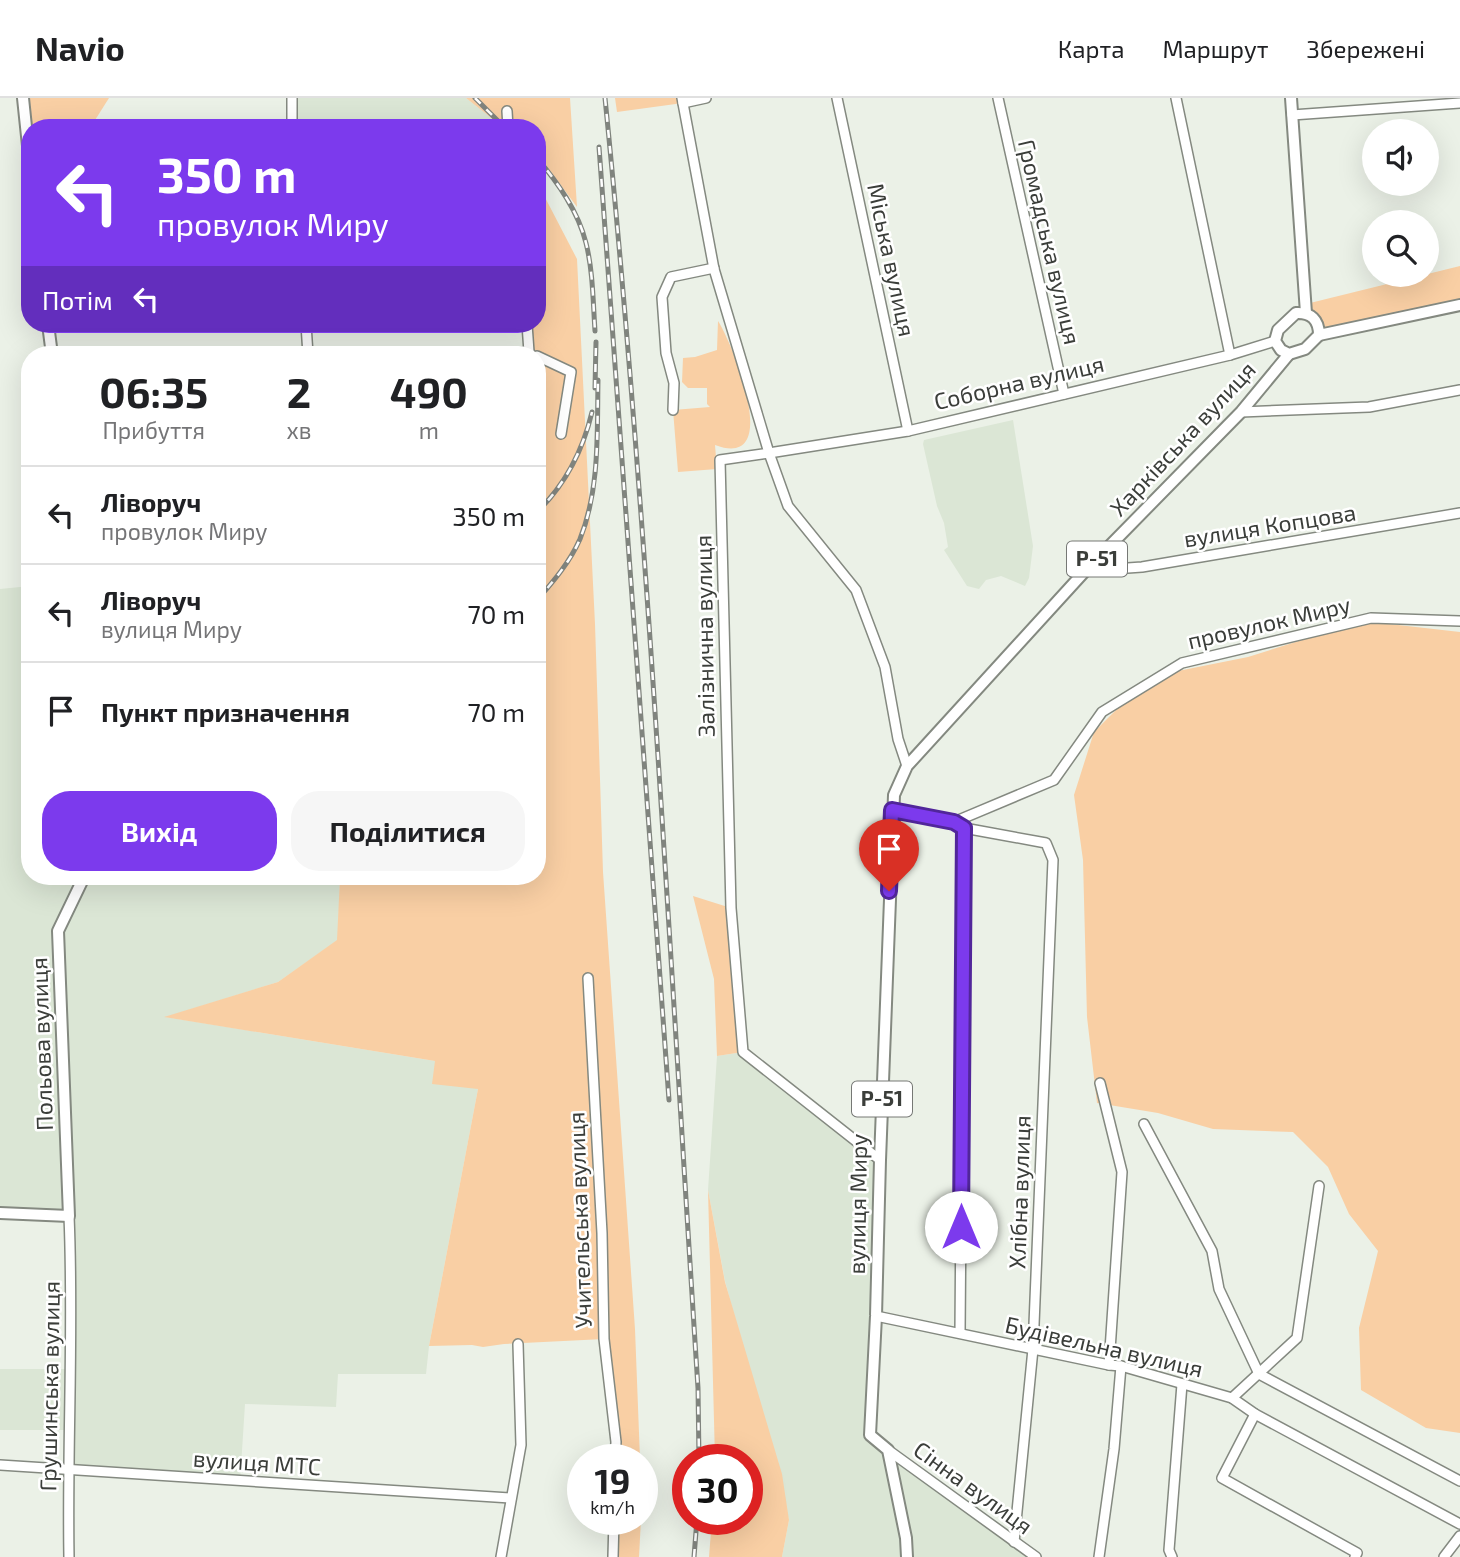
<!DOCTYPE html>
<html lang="uk">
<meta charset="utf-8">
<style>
body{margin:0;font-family:"Exo 2",sans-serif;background:#f6f6f6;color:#202124;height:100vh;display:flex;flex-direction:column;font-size:26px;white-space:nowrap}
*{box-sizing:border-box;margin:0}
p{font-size:23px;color:#757577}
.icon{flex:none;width:38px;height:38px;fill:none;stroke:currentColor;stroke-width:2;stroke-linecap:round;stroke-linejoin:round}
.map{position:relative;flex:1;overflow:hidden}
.panel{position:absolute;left:21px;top:248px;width:525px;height:539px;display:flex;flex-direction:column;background:#fff;border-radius:28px;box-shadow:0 7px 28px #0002}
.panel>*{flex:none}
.hud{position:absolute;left:21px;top:21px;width:525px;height:214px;border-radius:28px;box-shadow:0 7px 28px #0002;background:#7c3aed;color:#fff;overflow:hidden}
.tools{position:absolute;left:1362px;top:21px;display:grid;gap:14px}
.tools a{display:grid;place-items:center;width:77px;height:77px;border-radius:50%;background:#fff;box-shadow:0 7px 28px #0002;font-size:35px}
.speed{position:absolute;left:567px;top:1346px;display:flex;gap:14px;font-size:35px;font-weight:700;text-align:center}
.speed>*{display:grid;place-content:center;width:91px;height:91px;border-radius:50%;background:#fff;box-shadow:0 7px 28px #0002;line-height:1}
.speed small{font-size:18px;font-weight:400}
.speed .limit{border:10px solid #d22;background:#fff;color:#111}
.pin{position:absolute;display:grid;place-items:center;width:60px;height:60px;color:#fff;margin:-72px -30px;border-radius:50% 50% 50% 0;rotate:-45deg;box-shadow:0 0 7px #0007}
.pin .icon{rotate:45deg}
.me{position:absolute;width:77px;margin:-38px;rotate:0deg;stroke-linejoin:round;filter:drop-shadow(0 0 5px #0008)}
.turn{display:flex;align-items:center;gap:24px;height:147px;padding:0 21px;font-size:32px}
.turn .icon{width:91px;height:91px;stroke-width:2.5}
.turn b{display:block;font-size:49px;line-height:60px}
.then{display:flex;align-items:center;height:66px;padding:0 21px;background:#0003;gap:14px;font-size:26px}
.eta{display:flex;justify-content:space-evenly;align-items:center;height:119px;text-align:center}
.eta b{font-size:42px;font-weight:700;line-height:49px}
.cta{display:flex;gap:14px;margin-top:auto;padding:14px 21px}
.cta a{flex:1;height:80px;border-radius:28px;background:#7c3aed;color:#fff;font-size:28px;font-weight:700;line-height:80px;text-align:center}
.cta a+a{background:#f6f6f6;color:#202124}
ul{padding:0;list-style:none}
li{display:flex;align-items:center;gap:21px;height:98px;padding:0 21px;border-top:2px solid #e0e0e0}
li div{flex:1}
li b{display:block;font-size:26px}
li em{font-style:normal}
header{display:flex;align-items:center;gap:42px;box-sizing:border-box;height:98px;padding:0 35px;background:#fff;border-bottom:2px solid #e0e0e0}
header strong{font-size:33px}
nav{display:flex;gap:38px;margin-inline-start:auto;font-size:24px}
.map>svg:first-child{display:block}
</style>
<header>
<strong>Navio</strong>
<nav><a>Карта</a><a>Маршрут</a><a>Збережені</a></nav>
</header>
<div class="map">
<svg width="1460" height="1459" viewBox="0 0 1460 1459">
<rect width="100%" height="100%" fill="#ebf1e7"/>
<g fill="#dbe6d5">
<path d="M292,0H466L504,30H292Z"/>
<path d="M1013,322L1033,448L1029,480L1025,488L1001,478L986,482L979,491L967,488L944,452L948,449L944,425L937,408L923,346L924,342Z"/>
<path d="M30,488V779H340L338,842L278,884L166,919L435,963L478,991L429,1248L426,1276H338L336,1309L245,1306L240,1384L67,1370L68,1332H0V1271H69V1118L0,1115V491Z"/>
<path d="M743,954L880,1062L870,1337L1036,1459H782L789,1422L725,1183L708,1092L717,958Z"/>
</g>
<g fill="#f9cfa4">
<path d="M23,0H109L90,30H30Z"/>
<path d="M466,0H570L577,109L537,55V30H504Z"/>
<path d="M615,0H682L683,5L617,14Z"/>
<path d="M537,84L577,161L595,526L603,774L635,1231L640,1361H615L604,1241L504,1246L483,1249L472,1247L429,1248L478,991L432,986L435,963L164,919L278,884L337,842L340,779H537V257H526L527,226H537Z"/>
<path d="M1460,168V207L1328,232L1314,216L1310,205Z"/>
<path d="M718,223C733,246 784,373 715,347L717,371L678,374L673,312L710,309L707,306V290H688L682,284L683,260L695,259L717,252Z"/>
<path d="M1363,523L1460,534V1335L1426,1330L1361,1292L1359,1230L1378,1153L1349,1116L1328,1069L1293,1034L1213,1031L1158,1015L1097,1005L1087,919L1083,762L1074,697L1094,634L1136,592L1178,573L1248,559Z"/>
<path d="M693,798L731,810L743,954L717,958L714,881Z"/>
<path d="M708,1092L725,1184L782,1376L789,1422L782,1459H709L712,1421H747V1362L715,1361Z"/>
<path d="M614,1421H641L639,1459H613Z"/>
</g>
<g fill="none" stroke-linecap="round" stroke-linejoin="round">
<defs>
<g id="minor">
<path d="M292,0V30"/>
<path d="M682,0L714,171L769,355L720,362L731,810L743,954L880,1062"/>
<path d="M837,0L908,333"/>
<path d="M998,0L1064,296"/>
<path d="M1176,0L1230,257"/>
<path d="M683,5L706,0"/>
<path d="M507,13L508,30"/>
<path d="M1292,17L1460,5"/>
<path d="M306,226L308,257"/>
<path d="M497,257L529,254"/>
<path d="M526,257L529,254L527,226"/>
<path d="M537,258L571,274L561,336"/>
<path d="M673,312L674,285L666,255L662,199L671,179L714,170"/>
<path d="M1241,314L1369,309L1460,292"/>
<path d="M1085,473L1142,469L1460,415"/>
<path d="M907,668L898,641L885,569L856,492L788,408L769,355L908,333L1230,257L1275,243"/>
<path d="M892,712L954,724L1054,682L1102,614L1182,565L1371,520L1460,523"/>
<path d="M954,724L964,730L1046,745L1053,762L1033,1251L1014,1444"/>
<path d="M588,880L602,1135L604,1241L616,1344L615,1362"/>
<path d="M1100,985L1122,1074L1109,1267"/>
<path d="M1144,1026L1212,1153L1219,1191L1259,1276L1460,1383"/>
<path d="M876,1218L1109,1267L1121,1268L1232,1300L1255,1316L1460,1426"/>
<path d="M960,1235L964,730"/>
<path d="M1232,1300L1297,1240L1319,1088"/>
<path d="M1255,1316L1222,1380L1357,1455L1355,1459"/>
<path d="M888,1352L1036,1459"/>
<path d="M0,1367L511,1400"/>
<path d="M69,1459C67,1345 74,1231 69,1118"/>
<path d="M501,1459L521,1347L518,1246"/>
<path d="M613,1459L614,1421"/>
<path d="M1099,1459L1114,1351L1121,1268"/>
<path d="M1172,1459L1169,1452L1182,1286"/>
<path d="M1444,1459L1460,1438"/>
</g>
<g id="major">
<path d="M23,0L30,67"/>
<path d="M1291,0L1306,215"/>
<path d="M1296,215C1311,214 1319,222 1319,237L1305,251L1289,256L1281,252L1275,243L1278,232Z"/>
<path d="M48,226L52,257"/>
<path d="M1319,237L1460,207"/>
<path d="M0,1115L69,1118L58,833L84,779"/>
<path d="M907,1459L906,1440L888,1352L870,1337L876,1218L880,1062L894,697L907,668L1085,473L1241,314L1289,256"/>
</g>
</defs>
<use href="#minor" stroke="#848980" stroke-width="12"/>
<use href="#major" stroke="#848980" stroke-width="14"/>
<use href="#minor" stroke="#fff" stroke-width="9"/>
<use href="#major" stroke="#fff" stroke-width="10"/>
<defs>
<g id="rail">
<path d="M475,0L505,30"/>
<path d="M605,0C648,429 670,860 698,1290L699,1362"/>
<path d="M599,49L669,1002"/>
<path d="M537,60C558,85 578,113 586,145C593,173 593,204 595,233"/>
<path d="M595,290L596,244"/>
<path d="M537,414C565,387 583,352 592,314"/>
<path d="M537,502C553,484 570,464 580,441C600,391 597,334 598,282"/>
<path d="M694,1459L697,1421"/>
</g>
</defs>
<use href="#rail" stroke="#80847e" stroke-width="5"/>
<use href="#rail" stroke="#fff" stroke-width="2.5" stroke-dasharray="8" stroke-linecap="butt"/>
</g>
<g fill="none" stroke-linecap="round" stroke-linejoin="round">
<defs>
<path id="route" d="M889,793L892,712L954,724L964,730L961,1129"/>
</defs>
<use href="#route" stroke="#51269a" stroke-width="18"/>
<use href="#route" stroke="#7c3aed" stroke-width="12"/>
</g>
<g text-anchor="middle" stroke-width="5" stroke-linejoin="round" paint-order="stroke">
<g fill="#fff" stroke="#767875" stroke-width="2">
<rect x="1067" y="443.5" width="60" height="35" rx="5"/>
<rect x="852" y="983.5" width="60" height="35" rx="5"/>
</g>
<g font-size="21" font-weight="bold" fill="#3b3e3a">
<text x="1097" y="468">Р-51</text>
<text x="882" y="1008">Р-51</text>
</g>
<g font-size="23" fill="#3b3e3a" stroke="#fff">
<text transform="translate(1049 144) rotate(77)" y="8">Громадська вулиця</text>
<text transform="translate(891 162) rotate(78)" y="8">Міська вулиця</text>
<text transform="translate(1019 285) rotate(-13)" y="8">Соборна вулиця</text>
<text transform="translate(1183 341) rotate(-47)" y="8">Харківська вулиця</text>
<text transform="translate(1270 428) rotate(-9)" y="8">вулиця Копцова</text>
<text transform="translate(1269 525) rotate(-13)" y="8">провулок Миру</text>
<text transform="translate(705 538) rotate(-91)" y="8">Залізнична вулиця</text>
<text transform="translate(42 946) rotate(-92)" y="8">Польова вулиця</text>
<text transform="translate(1020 1094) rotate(-88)" y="8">Хлібна вулиця</text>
<text transform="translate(858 1106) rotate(-89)" y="8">вулиця Миру</text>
<text transform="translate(580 1122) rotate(-92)" y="8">Учительська вулиця</text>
<text transform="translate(1104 1249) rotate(13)" y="8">Будівельна вулиця</text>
<text transform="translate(50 1288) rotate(-89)" y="8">Грушинська вулиця</text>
<text transform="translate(257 1365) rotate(4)" y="8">вулиця МТС</text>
<text transform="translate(973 1390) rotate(36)" y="8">Сінна вулиця</text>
</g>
</g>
</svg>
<div class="tools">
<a><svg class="icon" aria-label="sound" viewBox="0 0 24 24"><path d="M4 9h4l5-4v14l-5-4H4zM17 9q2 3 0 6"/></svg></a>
<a><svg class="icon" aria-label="search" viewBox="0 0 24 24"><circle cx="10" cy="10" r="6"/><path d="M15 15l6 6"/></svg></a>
</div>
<div class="speed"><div>19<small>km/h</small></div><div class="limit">30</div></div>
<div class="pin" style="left:889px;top:793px;background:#d93025"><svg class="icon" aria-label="arrive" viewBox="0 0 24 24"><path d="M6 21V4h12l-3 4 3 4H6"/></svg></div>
<svg class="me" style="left:961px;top:1129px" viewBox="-20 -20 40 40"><circle r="19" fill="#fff"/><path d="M0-13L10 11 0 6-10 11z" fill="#7c3aed"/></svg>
<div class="hud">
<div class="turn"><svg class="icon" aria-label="left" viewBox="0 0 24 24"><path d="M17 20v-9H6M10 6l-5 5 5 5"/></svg><div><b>350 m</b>провулок Миру</div></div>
<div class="then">Потім<svg class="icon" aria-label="left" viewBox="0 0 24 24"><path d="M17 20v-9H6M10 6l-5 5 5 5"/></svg></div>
</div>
<section class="panel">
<div class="eta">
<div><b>06:35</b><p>Прибуття</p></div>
<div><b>2</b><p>хв</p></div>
<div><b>490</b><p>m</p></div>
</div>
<ul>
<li><svg class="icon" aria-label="left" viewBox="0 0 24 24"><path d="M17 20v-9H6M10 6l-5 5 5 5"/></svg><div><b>Ліворуч</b><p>провулок Миру</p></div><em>350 m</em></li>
<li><svg class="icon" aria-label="left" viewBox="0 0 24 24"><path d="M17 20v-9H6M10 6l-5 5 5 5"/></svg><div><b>Ліворуч</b><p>вулиця Миру</p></div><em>70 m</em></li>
<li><svg class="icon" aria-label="arrive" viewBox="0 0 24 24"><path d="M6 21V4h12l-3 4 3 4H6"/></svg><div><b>Пункт призначення</b></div><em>70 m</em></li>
</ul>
<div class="cta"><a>Вихід</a><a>Поділитися</a></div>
</section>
</div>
